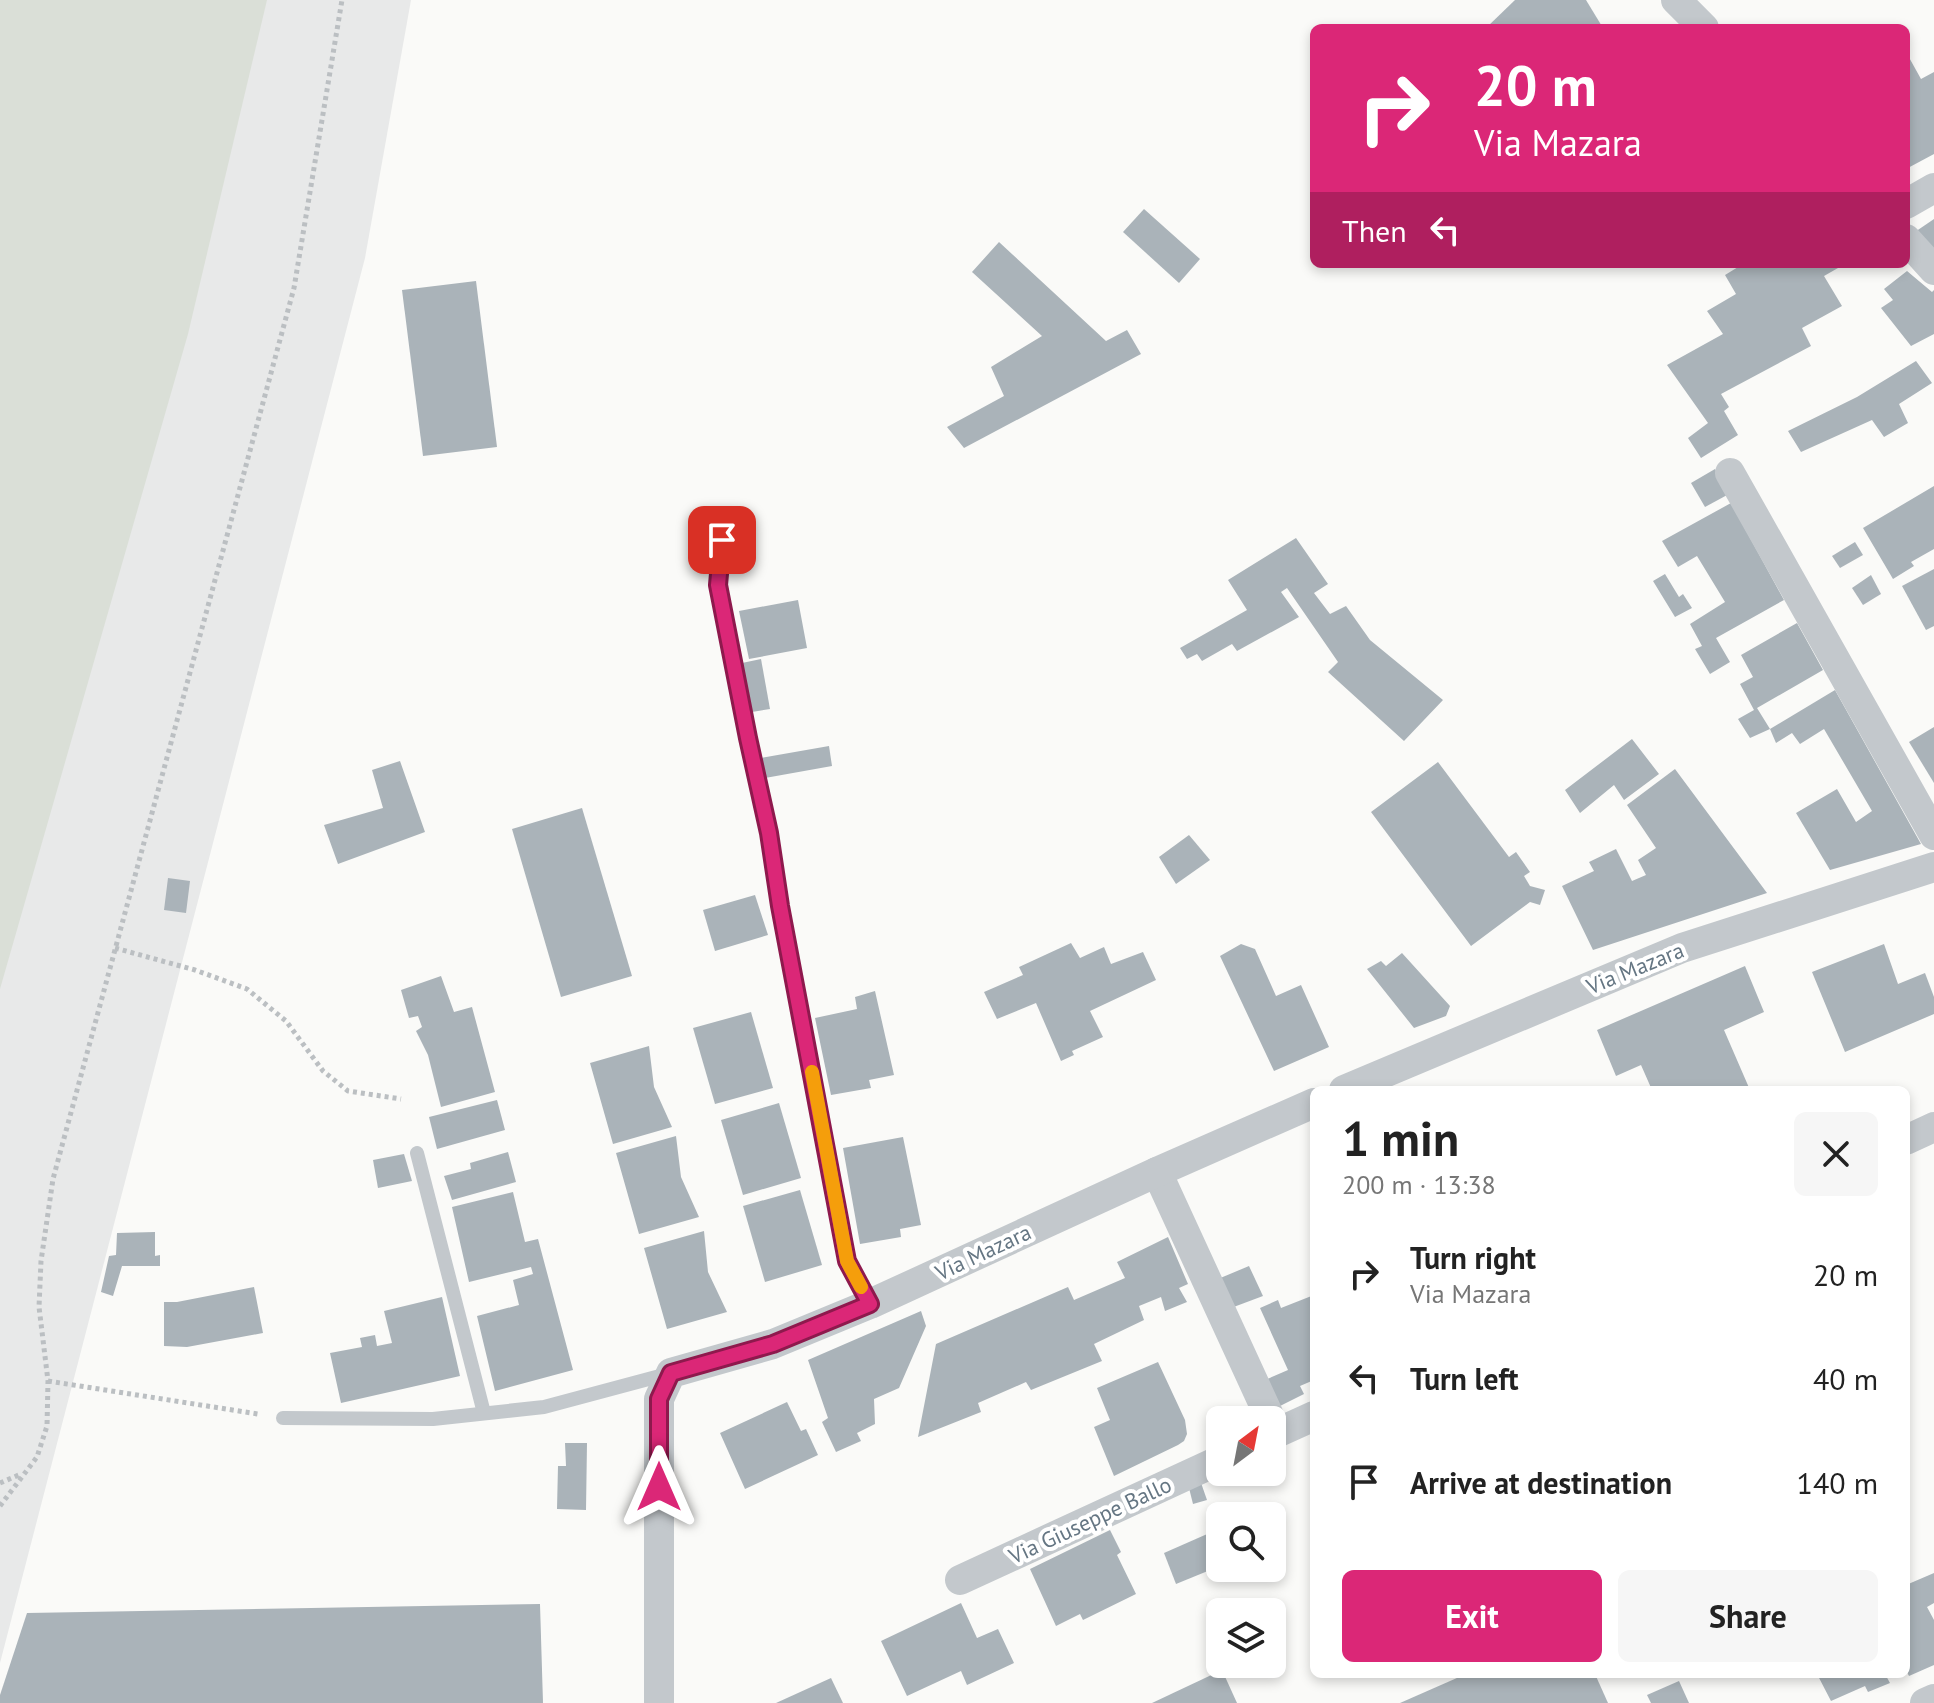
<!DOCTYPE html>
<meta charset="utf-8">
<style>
body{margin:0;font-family:"PT Sans",sans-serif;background:#f6f6f6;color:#222;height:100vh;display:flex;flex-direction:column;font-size:30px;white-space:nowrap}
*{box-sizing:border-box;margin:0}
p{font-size:26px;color:#767676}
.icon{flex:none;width:44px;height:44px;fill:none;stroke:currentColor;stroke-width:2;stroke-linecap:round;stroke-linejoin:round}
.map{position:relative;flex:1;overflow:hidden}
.side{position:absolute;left:1310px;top:1086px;width:600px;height:592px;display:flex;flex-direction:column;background:#fff;border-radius:12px;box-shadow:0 4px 12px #0003}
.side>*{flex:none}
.top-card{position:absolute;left:1310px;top:24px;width:600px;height:244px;border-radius:12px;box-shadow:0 4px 12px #0003;background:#db2777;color:#fff;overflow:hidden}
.needle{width:52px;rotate:32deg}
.fabs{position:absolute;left:1206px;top:1406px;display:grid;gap:16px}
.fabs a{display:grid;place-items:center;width:80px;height:80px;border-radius:12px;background:#fff;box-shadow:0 4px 12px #0003;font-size:40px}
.pin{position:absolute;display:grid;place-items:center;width:68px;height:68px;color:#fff;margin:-34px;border-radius:16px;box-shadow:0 4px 12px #0006}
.me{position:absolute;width:88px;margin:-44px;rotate:0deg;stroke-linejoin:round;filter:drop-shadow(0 0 6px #0008)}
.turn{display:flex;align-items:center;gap:28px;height:168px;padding:0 32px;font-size:36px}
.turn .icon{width:104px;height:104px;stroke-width:2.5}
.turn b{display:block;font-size:56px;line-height:68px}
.then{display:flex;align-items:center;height:76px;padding:0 32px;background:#0003;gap:16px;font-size:30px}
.round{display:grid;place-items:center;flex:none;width:84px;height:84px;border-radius:12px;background:#f6f6f6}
.overview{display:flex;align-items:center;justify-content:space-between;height:136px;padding:0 32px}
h1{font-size:48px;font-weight:700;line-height:60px}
.action{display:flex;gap:16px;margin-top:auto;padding:16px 32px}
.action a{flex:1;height:92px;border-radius:12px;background:#db2777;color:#fff;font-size:32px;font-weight:700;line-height:92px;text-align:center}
.action a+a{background:#f6f6f6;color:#222}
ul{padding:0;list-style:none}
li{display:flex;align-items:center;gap:24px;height:104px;padding:0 32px}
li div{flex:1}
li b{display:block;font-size:30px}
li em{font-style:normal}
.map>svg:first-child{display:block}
</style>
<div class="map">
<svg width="1934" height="1703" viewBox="0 0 1934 1703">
<rect width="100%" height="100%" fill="#fafaf8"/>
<path fill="#e8e9e9" d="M0,0H411L365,258L0,1663Z"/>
<path fill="#dadfd7" d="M0,0H267L188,334L0,989Z"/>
<g fill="#aab3b9">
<path d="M1515,0H1586L1603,28H1486Z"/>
<path d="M1906,52L1921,79L1934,72V154L1906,169Z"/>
<path d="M1144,209L1200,259L1179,283L1123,232Z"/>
<path d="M1934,219V257L1912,234Z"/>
<path d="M999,242L1106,341L1127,330L1141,354L964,448L947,427L1004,396L991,367L1042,336L972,272Z"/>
<path d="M1743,264H1845L1824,276L1842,306L1802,328L1811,346L1721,394L1729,407L1724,411L1738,435L1701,458L1688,438L1708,423L1667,365L1723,334L1707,311L1736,294L1725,275Z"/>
<path d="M1907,271L1932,292L1934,290V334L1911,346L1881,308L1893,300L1884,289Z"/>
<path d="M476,281L497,447L423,456L402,290Z"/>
<path d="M1916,361L1932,383L1899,404L1908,423L1884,437L1872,420L1801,452L1788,431L1857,397Z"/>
<path d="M1715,469L1729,494L1705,507L1691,483Z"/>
<path d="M1934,486V549L1911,562L1914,566L1893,579L1863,528Z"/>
<path d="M1731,503L1784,600L1716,638L1730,662L1710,674L1695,649L1702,646L1690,624L1725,602L1697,556L1678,567L1662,541Z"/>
<path d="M1296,538L1328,584L1314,593L1330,614L1346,606L1370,640L1443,700L1404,741L1328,672L1338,662L1287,588L1281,592L1299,617L1237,651L1232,644L1202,661L1197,654L1187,659L1180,648L1247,610L1228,580Z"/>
<path d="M1855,542L1863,555L1840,568L1832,556Z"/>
<path d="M1934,569V626L1926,630L1902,586Z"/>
<path d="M1665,574L1679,597L1683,594L1692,608L1675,617L1653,581Z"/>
<path d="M1871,575L1881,594L1863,605L1852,588Z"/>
<path d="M798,600L807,648L749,659L739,611Z"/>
<path d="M1797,623L1823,670L1757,708L1770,729L1750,738L1738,719L1754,710L1740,684L1753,677L1741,655Z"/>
<path d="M761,659L770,709L752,712L742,663Z"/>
<path d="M1835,690L1921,844L1830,870L1796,813L1837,789L1856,822L1872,811L1824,729L1800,744L1792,733L1776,743L1770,729Z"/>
<path d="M1934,727V783L1909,742Z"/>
<path d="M1632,739L1659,774L1624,800L1614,785L1580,813L1565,790Z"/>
<path d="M829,746L832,766L765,778L761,758Z"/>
<path d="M400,761L425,832L338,864L324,825L383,808L372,770Z"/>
<path d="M1438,762L1509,857L1516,852L1530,872L1524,876L1530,886L1545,890L1540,905L1530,902L1471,946L1371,812Z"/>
<path d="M1675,769L1767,893L1593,950L1562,886L1594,871L1589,862L1616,849L1632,881L1646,875L1638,860L1656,848L1627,805Z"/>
<path d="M582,808L632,976L561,997L512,829Z"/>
<path d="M1189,835L1210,860L1176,884L1159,857Z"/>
<path d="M168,878L190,881L186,913L164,910Z"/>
<path d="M755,895L768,935L715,951L703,910Z"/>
<path d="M1071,943L1080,958L1104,947L1111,964L1143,952L1156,980L1090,1011L1103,1037L1072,1051L1074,1055L1061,1061L1036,1003L997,1019L984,992L1023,975L1019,967Z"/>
<path d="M1241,944L1255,949L1276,996L1301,985L1329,1047L1274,1071L1220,956Z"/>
<path d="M1884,944L1898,984L1925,973L1934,997V1014L1845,1052L1812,972Z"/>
<path d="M1402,953L1450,1006L1446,1016L1414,1028L1367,969L1381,961L1386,966Z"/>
<path d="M1745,966L1764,1012L1724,1030L1750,1090H1652L1641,1065L1616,1076L1597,1030Z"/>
<path d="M441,976L454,1012L472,1007L495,1092L441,1107L428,1055L416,1031L422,1027L418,1016L409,1018L401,990Z"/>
<path d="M875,991L894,1075L869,1080L871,1088L831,1095L815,1018L857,1009L855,997Z"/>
<path d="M751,1012L773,1088L715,1104L693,1028Z"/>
<path d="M649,1046L654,1087L672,1127L613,1144L590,1063Z"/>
<path d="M497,1100L505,1130L437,1149L429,1117Z"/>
<path d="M779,1103L801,1178L743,1195L721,1120Z"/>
<path d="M676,1136L681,1177L699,1217L639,1234L616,1153Z"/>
<path d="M903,1137L921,1225L900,1229L901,1237L860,1244L843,1148Z"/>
<path d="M508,1152L516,1182L452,1200L444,1176L471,1169L470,1163Z"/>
<path d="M404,1154L412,1181L378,1188L373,1160Z"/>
<path d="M800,1190L822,1265L765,1282L743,1206Z"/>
<path d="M513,1192L525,1242L538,1239L573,1370L495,1391L477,1316L519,1305L513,1280L533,1274L531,1267L469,1282L452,1207Z"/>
<path d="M704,1231L708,1272L727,1312L667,1329L644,1248Z"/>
<path d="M155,1232V1256L160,1255V1266H122L113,1296L101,1292L109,1256L116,1255L117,1233Z"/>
<path d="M1168,1237L1188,1284L1179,1288L1187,1302L1165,1311L1161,1297L1139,1306L1144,1320L1094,1344L1102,1361L1031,1390L1026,1382L978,1403L981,1412L918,1437L936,1344L1068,1287L1074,1300L1125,1278L1117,1262Z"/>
<path d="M1249,1266L1263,1296L1231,1308L1218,1279Z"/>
<path d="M254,1287L263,1333L187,1347L164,1346V1302H177Z"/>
<path d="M1314,1295V1380L1300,1386L1304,1394L1278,1407L1265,1380L1288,1370L1260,1308L1278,1300L1281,1308Z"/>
<path d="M442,1297L460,1376L341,1403L330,1353L362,1347L360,1338L375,1335L377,1346L392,1343L384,1311Z"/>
<path d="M921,1311L926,1326L899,1388L874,1399L875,1424L857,1433L861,1441L836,1452L822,1422L828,1418L808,1360Z"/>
<path d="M1158,1362L1185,1420L1187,1434L1184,1441L1178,1445L1114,1476L1094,1427L1110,1420L1097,1388Z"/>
<path d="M787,1402L801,1431L806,1429L818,1455L745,1489L720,1433Z"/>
<path d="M565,1443H587L586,1510L557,1509L558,1466H566Z"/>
<path d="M1200,1480L1207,1500L1193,1504L1189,1488Z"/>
<path d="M1110,1530L1121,1552L1117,1555L1136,1594L1083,1620L1080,1614L1056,1626L1030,1569Z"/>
<path d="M1214,1531L1220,1548V1566L1176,1584L1164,1553Z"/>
<path d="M1934,1573V1603L1927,1607L1934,1620V1665L1909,1676L1906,1670V1585Z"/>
<path d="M961,1603L977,1638L998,1629L1014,1663L967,1685L961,1671L907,1696L881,1641Z"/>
<path d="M540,1604L543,1703H0V1695L27,1613Z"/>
<path d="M1222,1670L1237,1703H1152Z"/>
<path d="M1466,1674H1595L1608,1703H1400Z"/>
<path d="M1817,1674H1885L1890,1683L1868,1692L1865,1686L1831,1701Z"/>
<path d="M831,1678L843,1703H776Z"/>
<path d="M1679,1681L1689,1703H1651L1647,1695Z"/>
</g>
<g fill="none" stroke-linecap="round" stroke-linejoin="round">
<g stroke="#bbbfc2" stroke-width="5" stroke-dasharray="4 4" stroke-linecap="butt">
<path d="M115,948L195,970L247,989L286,1021L323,1071L348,1091L401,1099"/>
<path d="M48,1381L258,1414"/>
<path d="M0,1483L21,1474"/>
<path d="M0,1506L37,1457L47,1426L48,1381L39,1307L41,1261L53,1179L294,288L342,0"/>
</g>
<g stroke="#c3c8cc" stroke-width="14">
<path d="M727,531L722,540L718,585L748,738L769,833L780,906L847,1261L870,1304"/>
<path d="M417,1153L484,1413"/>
<path d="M283,1418L433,1419L544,1407L671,1373"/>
</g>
<g stroke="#c3c8cc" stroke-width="30">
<path d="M1676,0L1704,28"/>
<path d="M1906,204L1934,188"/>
<path d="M1906,239L1934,270"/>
<path d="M1730,473L1934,835"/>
<path d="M1344,1090L1682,948L1934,867"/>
<path d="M1906,1140L1934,1127"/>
<path d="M1157,1172L1271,1420"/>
<path d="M1272,1435L1314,1416"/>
<path d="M960,1580L1220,1460"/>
<path d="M659,1703V1399L671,1373L773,1344L870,1304L1157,1172L1314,1103"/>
<path d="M1925,1703L1934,1699"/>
</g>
</g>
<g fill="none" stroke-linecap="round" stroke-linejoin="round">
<defs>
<path id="route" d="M659,1487V1399L671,1373L773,1344L870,1304L847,1261L780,906L769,833L748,738L718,585L722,540"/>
</defs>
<use href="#route" stroke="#8e194d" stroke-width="20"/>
<use href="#route" stroke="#db2777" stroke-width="14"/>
<path stroke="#f59e0b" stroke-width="14" d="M812,1072L847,1261L861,1287"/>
</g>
<g text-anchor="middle" stroke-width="8" stroke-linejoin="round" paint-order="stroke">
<g font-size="22" fill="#657683" stroke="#fff">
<text transform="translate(1635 968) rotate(-22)" y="8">Via Mazara</text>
<text transform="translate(983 1252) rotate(-25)" y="8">Via Mazara</text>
<text transform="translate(1090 1520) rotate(-25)" y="8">Via Giuseppe Ballo</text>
</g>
</g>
</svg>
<div class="fabs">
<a><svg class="needle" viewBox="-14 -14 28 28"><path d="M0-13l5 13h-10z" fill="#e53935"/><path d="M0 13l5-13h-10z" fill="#767676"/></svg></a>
<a><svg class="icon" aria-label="search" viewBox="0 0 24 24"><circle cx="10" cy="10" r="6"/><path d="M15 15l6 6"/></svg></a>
<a><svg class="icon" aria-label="layers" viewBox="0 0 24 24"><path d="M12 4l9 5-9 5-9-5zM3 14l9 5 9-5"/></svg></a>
</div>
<div class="pin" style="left:722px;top:540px;background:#d93025"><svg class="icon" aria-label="arrive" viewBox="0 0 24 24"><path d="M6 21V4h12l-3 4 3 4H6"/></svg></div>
<svg class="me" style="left:659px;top:1487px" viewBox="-20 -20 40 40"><path d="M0-17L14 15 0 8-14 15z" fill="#db2777" stroke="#fff" stroke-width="4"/></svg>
<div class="top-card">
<div class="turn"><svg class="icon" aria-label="right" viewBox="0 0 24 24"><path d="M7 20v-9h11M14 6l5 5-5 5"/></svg><div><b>20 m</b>Via Mazara</div></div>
<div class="then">Then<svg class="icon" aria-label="left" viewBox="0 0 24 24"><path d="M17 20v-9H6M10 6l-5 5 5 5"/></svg></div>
</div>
<section class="side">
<div class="overview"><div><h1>1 min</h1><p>200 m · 13:38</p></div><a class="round"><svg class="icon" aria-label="close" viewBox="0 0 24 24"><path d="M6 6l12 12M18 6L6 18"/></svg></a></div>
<ul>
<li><svg class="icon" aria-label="right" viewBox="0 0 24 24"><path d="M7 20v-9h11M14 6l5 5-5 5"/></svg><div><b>Turn right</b><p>Via Mazara</p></div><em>20 m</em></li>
<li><svg class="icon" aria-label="left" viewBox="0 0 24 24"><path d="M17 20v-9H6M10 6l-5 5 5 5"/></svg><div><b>Turn left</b></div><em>40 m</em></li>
<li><svg class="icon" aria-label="arrive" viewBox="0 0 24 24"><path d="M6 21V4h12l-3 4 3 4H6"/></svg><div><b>Arrive at destination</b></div><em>140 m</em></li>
</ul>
<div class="action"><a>Exit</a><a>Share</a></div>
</section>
</div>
